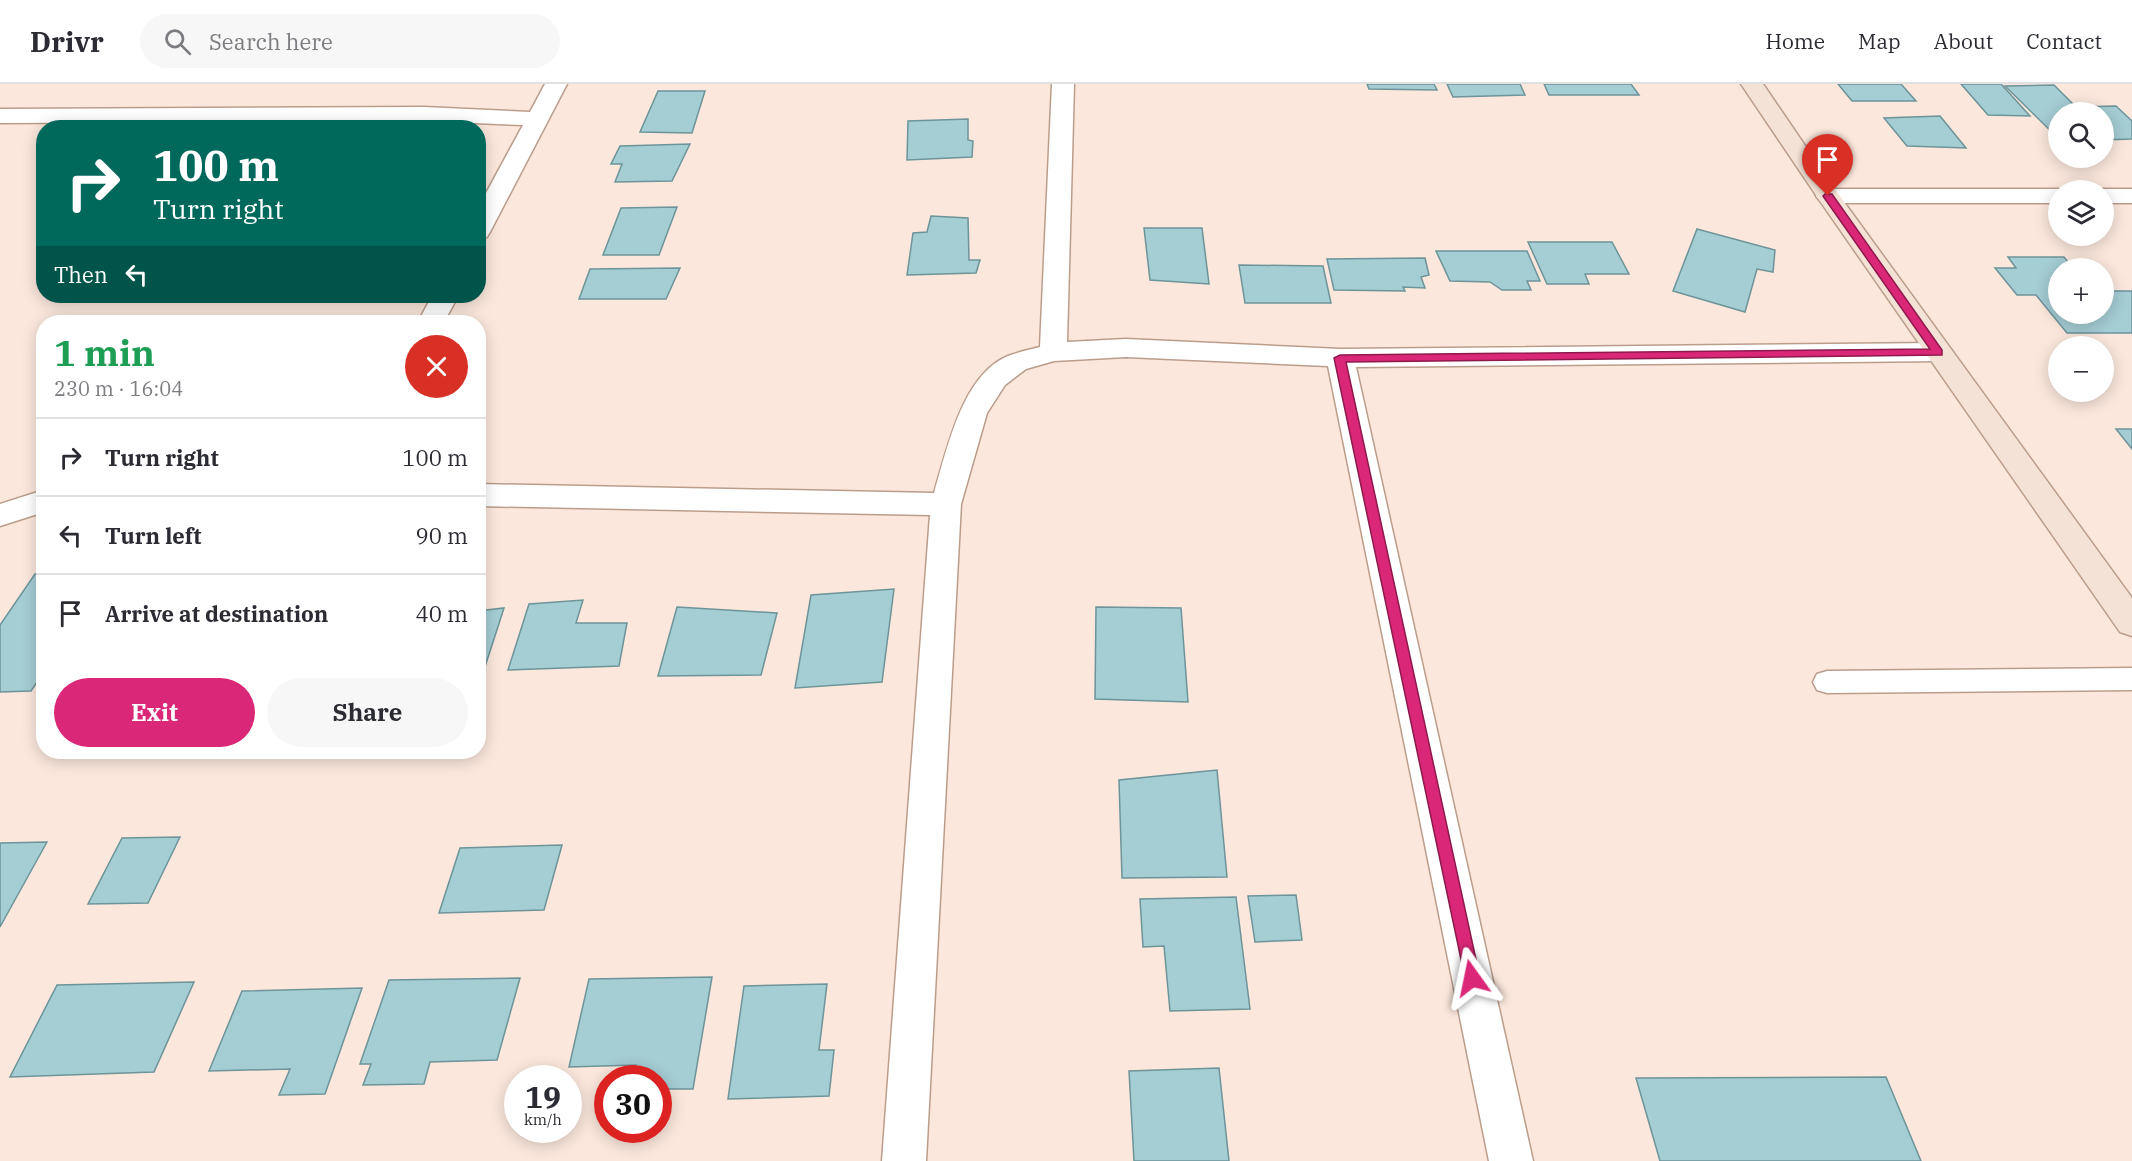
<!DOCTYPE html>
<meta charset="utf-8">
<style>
body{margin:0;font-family:"IBM Plex Serif",serif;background:#f7f7f7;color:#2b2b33;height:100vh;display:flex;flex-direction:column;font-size:22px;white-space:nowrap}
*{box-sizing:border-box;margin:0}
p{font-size:20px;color:#7c7c81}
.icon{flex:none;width:33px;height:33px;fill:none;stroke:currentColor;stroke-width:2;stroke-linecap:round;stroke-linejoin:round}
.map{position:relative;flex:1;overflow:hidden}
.drawer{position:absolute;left:36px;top:231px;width:450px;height:444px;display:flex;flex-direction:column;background:#fff;border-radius:24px;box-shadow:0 3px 15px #0003}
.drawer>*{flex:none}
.top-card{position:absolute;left:36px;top:36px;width:450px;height:183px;border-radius:24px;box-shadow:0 3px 15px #0003;background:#00695c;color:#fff;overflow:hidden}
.tools{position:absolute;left:2048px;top:18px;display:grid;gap:12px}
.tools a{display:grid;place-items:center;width:66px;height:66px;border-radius:50%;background:#fff;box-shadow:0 3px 15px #0003;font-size:30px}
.speed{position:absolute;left:504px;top:981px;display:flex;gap:12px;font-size:30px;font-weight:700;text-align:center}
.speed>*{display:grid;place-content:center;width:78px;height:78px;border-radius:50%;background:#fff;box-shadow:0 3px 15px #0003;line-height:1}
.speed small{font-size:15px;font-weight:400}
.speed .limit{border:9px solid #d22;background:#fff;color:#111}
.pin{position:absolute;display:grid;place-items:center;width:51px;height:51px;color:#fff;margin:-62px -26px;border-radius:50% 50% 50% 0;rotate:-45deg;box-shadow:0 0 6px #0007}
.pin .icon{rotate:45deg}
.me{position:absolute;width:66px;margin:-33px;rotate:348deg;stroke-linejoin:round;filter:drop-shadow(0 0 4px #0008)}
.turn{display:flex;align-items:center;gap:21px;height:126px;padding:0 18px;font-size:27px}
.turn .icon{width:78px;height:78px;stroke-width:2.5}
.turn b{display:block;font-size:42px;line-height:51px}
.then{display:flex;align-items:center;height:57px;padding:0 18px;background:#0003;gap:12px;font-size:22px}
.round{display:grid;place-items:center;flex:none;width:63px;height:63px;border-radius:32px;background:#f7f7f7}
.overview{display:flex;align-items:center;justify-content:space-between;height:102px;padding:0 18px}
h1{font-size:36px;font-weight:700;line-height:45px;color:#1e9e55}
.action{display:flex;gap:12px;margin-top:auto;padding:12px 18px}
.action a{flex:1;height:69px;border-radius:36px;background:#db2777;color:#fff;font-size:24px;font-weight:700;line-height:69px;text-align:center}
.action a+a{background:#f7f7f7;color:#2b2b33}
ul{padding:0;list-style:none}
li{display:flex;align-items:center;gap:18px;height:78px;padding:0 18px;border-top:2px solid #e1e1e2}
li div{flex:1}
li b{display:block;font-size:22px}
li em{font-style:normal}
header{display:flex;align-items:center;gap:36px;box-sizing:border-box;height:84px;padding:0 30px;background:#fff;border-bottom:2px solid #e1e1e2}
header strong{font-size:28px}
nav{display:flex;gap:33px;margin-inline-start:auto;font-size:21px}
.search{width:420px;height:54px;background:#f7f7f7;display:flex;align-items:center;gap:15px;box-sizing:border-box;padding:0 21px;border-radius:33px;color:#7c7c81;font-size:22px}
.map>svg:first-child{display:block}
</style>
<header>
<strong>Drivr</strong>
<div class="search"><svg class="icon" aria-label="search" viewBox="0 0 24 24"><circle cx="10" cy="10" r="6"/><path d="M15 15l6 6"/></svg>Search here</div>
<nav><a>Home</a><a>Map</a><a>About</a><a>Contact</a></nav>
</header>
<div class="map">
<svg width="2132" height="1077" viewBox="0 0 2132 1077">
<rect width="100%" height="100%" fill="#fbe7dc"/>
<g fill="#a5cdd4" stroke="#6d9499" stroke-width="1.5">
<path d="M1367,0H1434L1437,6L1369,5Z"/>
<path d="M1447,0H1520L1525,11L1453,13Z"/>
<path d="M1544,0H1631L1639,11H1549Z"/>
<path d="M1838,0H1901L1916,17H1852Z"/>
<path d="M1961,0H2001L2030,32L1988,31Z"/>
<path d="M2054,1L2076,23L2116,22L2132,37V55L2103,56V28H2058V54L2005,2Z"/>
<path d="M658,7H705L692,49L640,48Z"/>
<path d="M1940,32L1966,64L1907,62L1884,34Z"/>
<path d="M968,35V56L973,57L972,73L907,76L908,37Z"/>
<path d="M690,60L672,97L615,98L622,80H611L620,62Z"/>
<path d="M677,123L659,171H603L621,124Z"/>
<path d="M931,132L968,134L969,176H980L976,189L907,191L913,149L927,148Z"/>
<path d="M1144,144H1202L1209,200L1150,196Z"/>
<path d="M1697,145L1775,166L1773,188L1757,185L1745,228L1673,207Z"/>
<path d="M1528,158H1612L1629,190H1585L1589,200H1547Z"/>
<path d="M1436,167H1527L1540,197H1527L1531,206H1502L1490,198L1450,197Z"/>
<path d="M2008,173H2064L2073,184H2058V230H2103V207H2132V249H2067L2036,211H2017L1995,184H2016Z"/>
<path d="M1425,174L1429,191L1421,193L1425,204L1403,203L1405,207L1334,206L1327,175Z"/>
<path d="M1239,181L1323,182L1331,219H1245Z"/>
<path d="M680,184L666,215H579L590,185Z"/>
<path d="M2116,345H2132V365Z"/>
<path d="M35,490H44V588L31,607L0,608V541Z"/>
<path d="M894,505L882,598L795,604L811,511Z"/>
<path d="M583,516L576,539H627L619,582L508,586L529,520Z"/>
<path d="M677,523L777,529L761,591L658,592Z"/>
<path d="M1096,523L1181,524L1188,618L1095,615Z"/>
<path d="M504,524L481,595H478V527Z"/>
<path d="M1217,686L1227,793L1122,794L1119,696Z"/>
<path d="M180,753L148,819L88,820L122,754Z"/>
<path d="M47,758L0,843V759Z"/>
<path d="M562,761L544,826L439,829L460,764Z"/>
<path d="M1296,811L1302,856L1255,858L1248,812Z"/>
<path d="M1236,813L1250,925L1170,927L1164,862L1143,863L1140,815Z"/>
<path d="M712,893L693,1005H658V994H633L636,981L569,983L589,895Z"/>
<path d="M520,894L497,976L430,978L424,1000L363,1001L371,980H360L389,896Z"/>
<path d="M194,898L154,988L10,993L57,901Z"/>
<path d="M827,900L819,966H834L829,1012L728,1015L744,902Z"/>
<path d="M362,904L325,1010L279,1011L290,985L209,987L242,907Z"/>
<path d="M1219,984L1229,1077H1134L1129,987Z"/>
<path d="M1886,993L1921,1077H1660L1636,994Z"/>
</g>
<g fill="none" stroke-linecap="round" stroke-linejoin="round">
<defs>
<path id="lane" d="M2132,584V606L1827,609L1817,606L1813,598L1817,590L1827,587Z"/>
<g id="street">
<path d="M545,0H567L490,148L487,153L478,155V124L523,41L424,37L0,39V25L424,23L530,28Z"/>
<path d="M1052,0H1074L1067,258L1126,255L1340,265L1938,259L1948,262L1952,268L1948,274L1938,277L1356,283L1533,1077H1489L1328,282L1126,273L1054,277L1026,285L1005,301L987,329L961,420L926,1077H882L930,431L478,422V400L934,409C947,366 962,291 1008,272C1018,268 1029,266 1040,263Z"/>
<path d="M1828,105H2058L2064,106H2058V119H1828L1820,117L1816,112L1820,107Z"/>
<path d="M2103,105H2132V119H2103V106H2097Z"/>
<path d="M432,212H458L444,238H418Z"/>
<path d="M44,406V428L0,442V420Z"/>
</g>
<path id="secondary" d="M1741,0H1763L1836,107L2132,514V552L2120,548L1820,117Z"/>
</defs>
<use href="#lane" stroke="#bb9d8b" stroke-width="3"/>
<use href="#street" stroke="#bb9d8b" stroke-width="3"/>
<use href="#secondary" stroke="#bb9d8b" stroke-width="3"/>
<use href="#lane" fill="#fff" fill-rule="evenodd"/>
<use href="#street" fill="#fff" fill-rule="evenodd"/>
<use href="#secondary" fill="#f5e2d6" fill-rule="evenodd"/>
</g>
<path fill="#db2777" stroke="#8e194d" stroke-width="1.5" d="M1825,110H1832L1942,266V271L1346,278L1480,894L1478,899L1472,902L1466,899L1334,274L1340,271L1930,265L1823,112Z"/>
</svg>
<div class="tools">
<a><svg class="icon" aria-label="search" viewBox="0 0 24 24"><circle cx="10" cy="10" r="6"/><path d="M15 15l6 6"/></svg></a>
<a><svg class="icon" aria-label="layers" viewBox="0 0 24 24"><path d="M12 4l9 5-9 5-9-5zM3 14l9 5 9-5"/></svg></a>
<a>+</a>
<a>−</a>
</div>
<div class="speed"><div>19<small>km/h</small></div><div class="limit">30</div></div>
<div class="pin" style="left:1828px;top:112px;background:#d93025"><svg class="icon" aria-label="arrive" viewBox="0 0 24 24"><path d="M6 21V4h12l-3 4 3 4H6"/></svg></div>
<svg class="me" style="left:1472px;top:894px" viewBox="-20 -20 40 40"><path d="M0-17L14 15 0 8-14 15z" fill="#db2777" stroke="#fff" stroke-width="4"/></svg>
<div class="top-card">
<div class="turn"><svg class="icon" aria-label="right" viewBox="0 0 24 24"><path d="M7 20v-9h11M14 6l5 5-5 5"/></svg><div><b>100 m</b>Turn right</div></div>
<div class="then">Then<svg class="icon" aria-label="left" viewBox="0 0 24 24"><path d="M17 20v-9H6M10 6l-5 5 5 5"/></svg></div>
</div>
<section class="drawer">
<div class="overview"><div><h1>1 min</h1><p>230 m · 16:04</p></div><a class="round" style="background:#d93025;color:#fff"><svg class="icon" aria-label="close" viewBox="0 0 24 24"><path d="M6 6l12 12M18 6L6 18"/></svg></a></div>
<ul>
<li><svg class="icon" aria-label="right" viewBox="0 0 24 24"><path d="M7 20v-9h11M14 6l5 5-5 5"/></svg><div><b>Turn right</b></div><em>100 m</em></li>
<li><svg class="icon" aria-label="left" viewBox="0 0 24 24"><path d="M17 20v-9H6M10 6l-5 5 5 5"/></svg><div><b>Turn left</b></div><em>90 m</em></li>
<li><svg class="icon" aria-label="arrive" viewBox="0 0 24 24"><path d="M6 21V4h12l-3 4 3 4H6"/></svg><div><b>Arrive at destination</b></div><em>40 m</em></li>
</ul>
<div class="action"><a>Exit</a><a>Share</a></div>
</section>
</div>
